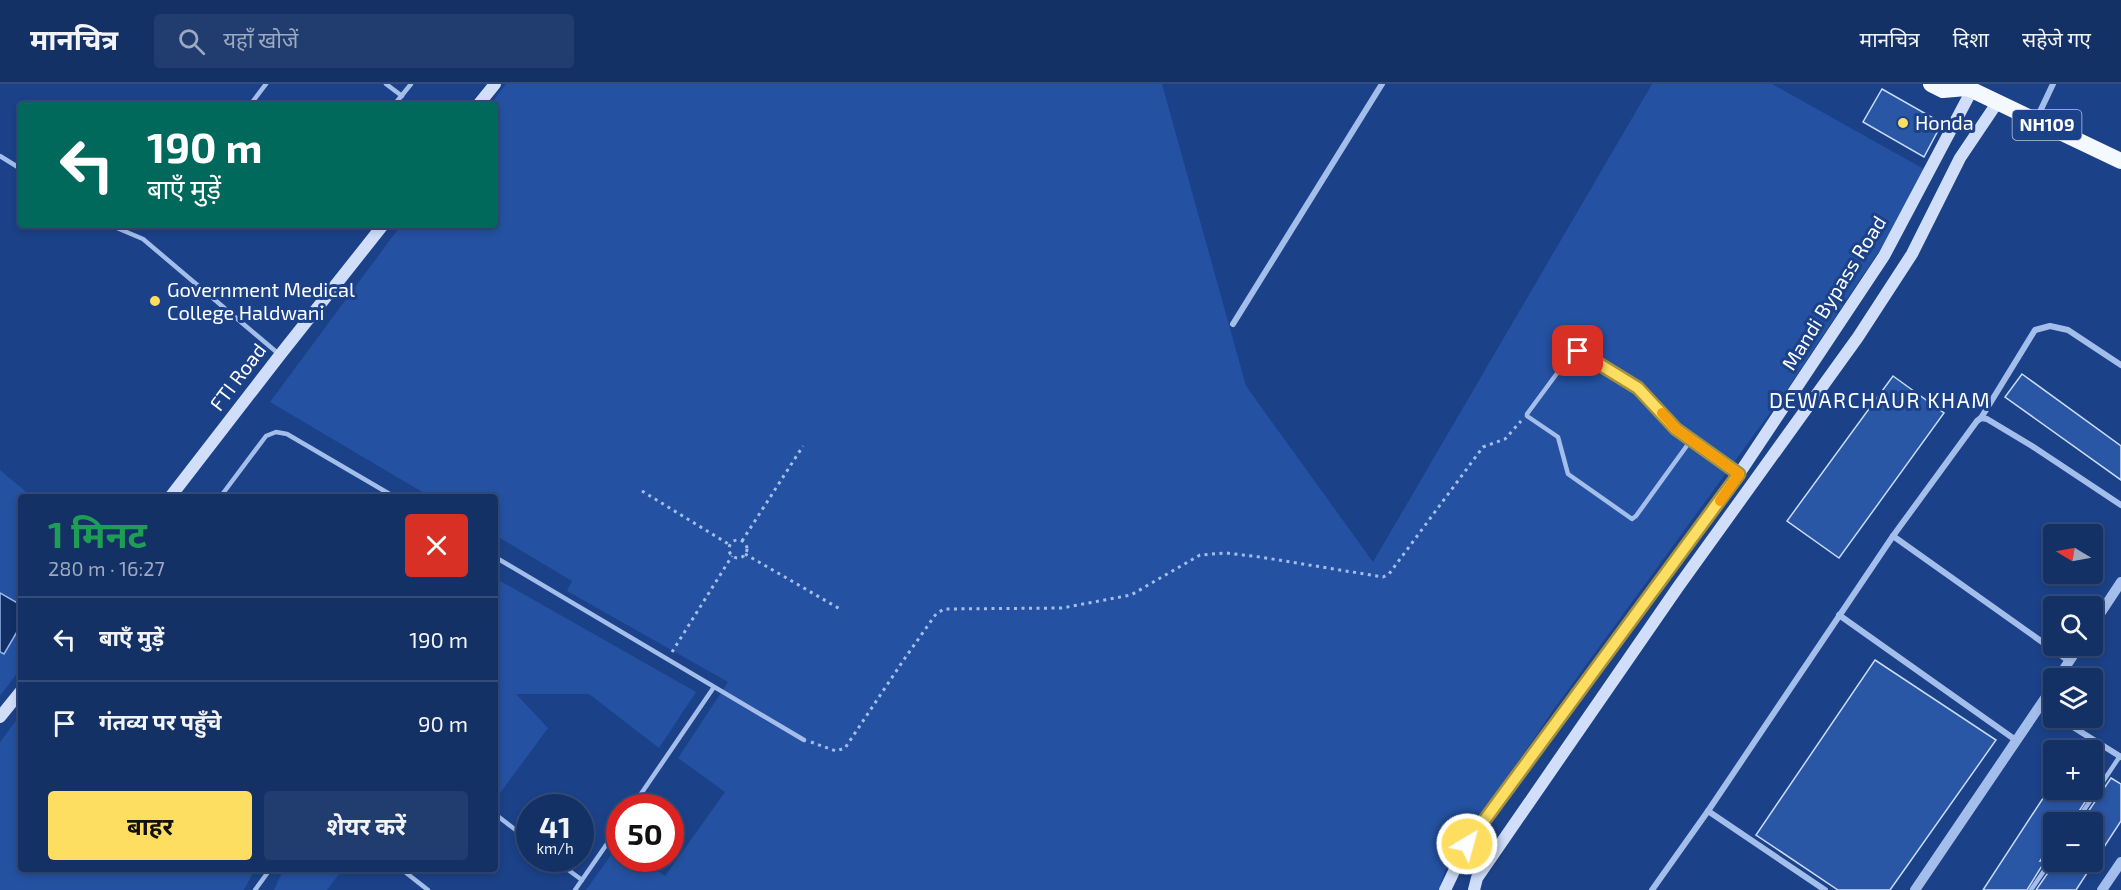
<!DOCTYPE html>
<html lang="hi">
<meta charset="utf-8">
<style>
body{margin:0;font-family:"Exo 2","Noto Sans Devanagari",sans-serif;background:#213d6f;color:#f1f3f6;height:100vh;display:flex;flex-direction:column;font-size:22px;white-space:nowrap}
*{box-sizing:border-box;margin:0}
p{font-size:20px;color:#9da9bf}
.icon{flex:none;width:33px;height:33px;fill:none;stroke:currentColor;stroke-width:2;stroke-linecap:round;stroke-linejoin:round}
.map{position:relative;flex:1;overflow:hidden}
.sheet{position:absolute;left:18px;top:410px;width:480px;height:378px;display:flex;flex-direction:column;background:#143166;border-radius:6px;box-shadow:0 3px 9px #0003,0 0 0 2px #334c7a}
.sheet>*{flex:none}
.guide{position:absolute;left:18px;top:18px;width:480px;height:126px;border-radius:6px;box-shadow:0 3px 9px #0003,0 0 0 2px #334c7a;background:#00695c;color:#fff;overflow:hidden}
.needle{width:39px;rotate:280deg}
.tools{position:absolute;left:2043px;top:440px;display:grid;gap:12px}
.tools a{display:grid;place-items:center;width:60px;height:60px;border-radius:6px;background:#143166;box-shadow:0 3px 9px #0003,0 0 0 2px #334c7a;font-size:30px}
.speed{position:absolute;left:516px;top:710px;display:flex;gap:12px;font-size:30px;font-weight:700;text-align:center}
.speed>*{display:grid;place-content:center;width:78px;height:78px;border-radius:50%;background:#143166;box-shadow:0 3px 9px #0003,0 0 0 2px #334c7a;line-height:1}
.speed small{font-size:15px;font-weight:400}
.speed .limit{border:9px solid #d22;background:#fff;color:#111}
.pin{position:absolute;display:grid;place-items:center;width:51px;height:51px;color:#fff;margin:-26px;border-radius:12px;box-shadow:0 3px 9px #0006}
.me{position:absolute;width:66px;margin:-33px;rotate:37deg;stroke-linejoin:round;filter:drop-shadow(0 0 4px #0008)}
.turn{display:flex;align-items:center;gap:21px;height:126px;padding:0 30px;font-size:27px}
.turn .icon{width:78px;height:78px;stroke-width:2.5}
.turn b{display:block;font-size:42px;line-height:51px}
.round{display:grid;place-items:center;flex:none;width:63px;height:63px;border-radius:6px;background:#213d6f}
.headline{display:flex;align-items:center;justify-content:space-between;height:102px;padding:0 30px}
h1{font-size:36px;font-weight:700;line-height:45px;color:#1e9e55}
.cta{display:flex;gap:12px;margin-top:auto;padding:12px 30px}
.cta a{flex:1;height:69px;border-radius:6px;background:#fede60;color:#111;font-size:24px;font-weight:700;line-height:69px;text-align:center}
.cta a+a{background:#213d6f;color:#f1f3f6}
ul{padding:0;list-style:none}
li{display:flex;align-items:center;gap:18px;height:84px;padding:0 30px;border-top:2px solid #334c7a}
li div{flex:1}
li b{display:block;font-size:22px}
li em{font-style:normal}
header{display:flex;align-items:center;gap:36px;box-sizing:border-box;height:84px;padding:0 30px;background:#143166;border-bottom:2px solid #334c7a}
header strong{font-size:28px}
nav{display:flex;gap:33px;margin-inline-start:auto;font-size:21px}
.search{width:420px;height:54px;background:#213d6f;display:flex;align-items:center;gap:15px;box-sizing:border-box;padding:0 21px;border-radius:6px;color:#9da9bf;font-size:22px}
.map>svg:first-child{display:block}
</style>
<header>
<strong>मानचित्र</strong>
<div class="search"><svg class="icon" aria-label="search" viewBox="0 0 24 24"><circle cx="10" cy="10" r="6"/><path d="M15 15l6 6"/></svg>यहाँ खोजें</div>
<nav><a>मानचित्र</a><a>दिशा</a><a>सहेजे गए</a></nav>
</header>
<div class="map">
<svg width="2121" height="806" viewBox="0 0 2121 806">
<rect width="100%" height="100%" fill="#1b4188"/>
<g fill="#2451a1">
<path d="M506,0H1162L1246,302L1373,478L1652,0H1772L1931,89L1786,307L1554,625L1445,786L1439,806H586L619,760L620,774H639L665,792L725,708L678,674L728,598L567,507L572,497L495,451V412H429L270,318L401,141H495V21H490Z"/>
<path d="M0,386L31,412H21V584L0,612Z"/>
<path d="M495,494L696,608L659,664L589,610H516L548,644L495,716Z"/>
<path d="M21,630V784L255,785L244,806H0V658Z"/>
<path d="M284,784H343V785L327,806H274Z"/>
</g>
<path fill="#122f66" stroke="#97b8ee" stroke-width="1.5" d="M0,509L21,521V541L4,570L0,568Z"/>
<g fill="#2a56a6" stroke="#c9dbf9" stroke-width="1.5">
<path d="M1882,5L1942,39L1924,73L1863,38Z"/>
<path d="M2022,290L2121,362V396L2005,313Z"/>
<path d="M1893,292L1944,329L1839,474L1787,437Z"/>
<path d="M1875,576L1996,656L1890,806H1838L1756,751Z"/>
<path d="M2092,681L2104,689L2072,738H2054V757L2040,777H2045L2027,806H1983L2049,705H2092Z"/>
<path d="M2111,694L2121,700V737L2076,806H2036L2056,777H2092V738H2081Z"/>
</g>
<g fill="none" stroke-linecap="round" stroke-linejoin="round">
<g stroke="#a4beec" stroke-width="3" stroke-dasharray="3 4.5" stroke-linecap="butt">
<path d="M642,407L730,461"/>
<circle cx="738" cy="465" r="9"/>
<path d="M742,457L803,362"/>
<path d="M745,470L840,525"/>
<path d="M672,568L732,472"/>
<path d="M811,658L836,667L845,664L905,574L936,530L944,525L1062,524L1131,511L1200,471L1226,469L1260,473L1383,493L1389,490L1483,363L1505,355L1521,337"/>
</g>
<g stroke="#a4beec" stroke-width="4.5">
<path d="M386,0L402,12"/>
<path d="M250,21L266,0"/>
<path d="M394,21L411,0"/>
<path d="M0,72L21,85"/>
<path d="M110,141L143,155L280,271"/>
<path d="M1691,356L1636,432L1632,435L1568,390L1558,353L1527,332V330L1572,269L1578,267L1639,305L1676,345L1737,389"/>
<path d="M221,412L266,352L276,348L287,350L393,412"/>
<path d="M495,473L804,656"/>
<path d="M632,723L714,603"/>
<path d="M495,730L530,757"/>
<path d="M2076,738L2120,672"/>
<path d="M552,774L582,796"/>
<path d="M400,784L428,806"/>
<path d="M255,806L271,784"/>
<path d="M575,806L620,741"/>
<path d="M2031,806L2054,772"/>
</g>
<g stroke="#a4beec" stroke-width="6">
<path d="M2036,36L2053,0"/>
<path d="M1233,240L1382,0"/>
<path d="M1981,334L2035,246L2050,242L2068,246L2121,281"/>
<path d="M1893,452L2069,577"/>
<path d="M1839,531L2017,657"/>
<path d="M2040,622L2054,630"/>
<path d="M2057,633L2121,673"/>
<path d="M1708,727L1825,806"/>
<path d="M1652,806L1708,727L1893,452L1977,337L1981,334L1987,335L2032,362L2121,421"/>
</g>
<g stroke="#a4beec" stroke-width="10">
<path d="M2092,542L2121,498"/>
<path d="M2058,594L2080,561"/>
<path d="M1915,806L2054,601"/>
<path d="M2102,806L2121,778"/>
</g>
<g stroke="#d0def9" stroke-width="12">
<path d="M478,21L495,0"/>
<path d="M171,412L280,271L383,141"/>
<path d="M0,633L21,607"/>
<path d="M1445,806L1467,760L1739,390L1884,172L1972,6"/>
<path d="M1474,806L1477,794L1678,503L1858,253L1912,170L1960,74L1997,19"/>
</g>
<path stroke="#f4f8ff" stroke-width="16" d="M1931,0L1943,6L1966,4L1972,6L2121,77"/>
</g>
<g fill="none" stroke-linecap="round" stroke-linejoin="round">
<defs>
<path id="route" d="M1467,760L1739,390L1676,345L1638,304L1578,267"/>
</defs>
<use href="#route" stroke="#a5903e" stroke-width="15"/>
<use href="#route" stroke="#fede60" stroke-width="10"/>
<path stroke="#f59e0b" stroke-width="10" d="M1662,329L1676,345L1739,390L1720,417"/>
</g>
<g fill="#fede60" stroke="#1b4188" stroke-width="2">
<circle cx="1903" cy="39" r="6"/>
<circle cx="155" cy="217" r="6"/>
</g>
<g text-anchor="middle" stroke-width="6" stroke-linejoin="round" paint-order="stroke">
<rect fill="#1b4188" stroke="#bbc6db" stroke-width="1.5" x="2012.5" y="26" width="69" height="30" rx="4.5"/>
<g font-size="18" font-weight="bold" fill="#fff">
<text x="2047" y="47">NH109</text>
</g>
<g font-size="20" fill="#fff" stroke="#1b4188" text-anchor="start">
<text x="1915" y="46">Honda</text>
<text x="167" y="213">Government Medical<tspan x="167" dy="23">College Haldwani</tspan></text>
</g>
<g font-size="20" fill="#fff" stroke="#1b4188">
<text transform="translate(1834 209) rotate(-58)" y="7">Mandi Bypass Road</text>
<text transform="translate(238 293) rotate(-53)" y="7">FTI Road</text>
</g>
<g font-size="21" letter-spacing="1.5" fill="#fff" stroke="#1b4188">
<text x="1880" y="324">DEWARCHAUR KHAM</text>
</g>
</g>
</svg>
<div class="tools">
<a><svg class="needle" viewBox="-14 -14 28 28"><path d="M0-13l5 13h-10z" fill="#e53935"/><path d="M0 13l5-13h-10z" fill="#9da9bf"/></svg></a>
<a><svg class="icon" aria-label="search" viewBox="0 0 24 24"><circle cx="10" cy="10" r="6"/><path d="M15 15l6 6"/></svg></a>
<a><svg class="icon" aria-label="layers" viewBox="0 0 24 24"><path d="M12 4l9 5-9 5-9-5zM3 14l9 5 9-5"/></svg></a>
<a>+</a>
<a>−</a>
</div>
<div class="speed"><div>41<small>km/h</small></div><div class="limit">50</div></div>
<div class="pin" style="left:1578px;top:267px;background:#d93025"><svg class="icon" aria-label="arrive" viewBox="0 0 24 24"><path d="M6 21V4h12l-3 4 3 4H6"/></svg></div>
<svg class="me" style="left:1467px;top:760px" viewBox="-20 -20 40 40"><circle r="17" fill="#fede60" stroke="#fff" stroke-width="3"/><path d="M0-11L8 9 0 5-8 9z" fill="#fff"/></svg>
<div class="guide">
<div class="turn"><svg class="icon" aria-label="left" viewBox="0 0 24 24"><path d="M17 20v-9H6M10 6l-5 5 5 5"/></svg><div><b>190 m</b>बाएँ मुड़ें</div></div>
</div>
<section class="sheet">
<div class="headline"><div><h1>1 मिनट</h1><p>280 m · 16:27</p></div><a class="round" style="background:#d93025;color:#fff"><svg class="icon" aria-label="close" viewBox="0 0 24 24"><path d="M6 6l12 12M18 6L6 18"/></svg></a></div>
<ul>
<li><svg class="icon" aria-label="left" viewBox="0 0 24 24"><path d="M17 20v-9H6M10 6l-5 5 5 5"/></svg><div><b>बाएँ मुड़ें</b></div><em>190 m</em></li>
<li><svg class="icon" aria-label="arrive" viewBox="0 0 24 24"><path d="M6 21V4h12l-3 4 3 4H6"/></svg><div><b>गंतव्य पर पहुँचे</b></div><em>90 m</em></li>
</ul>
<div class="cta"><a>बाहर</a><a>शेयर करें</a></div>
</section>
</div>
